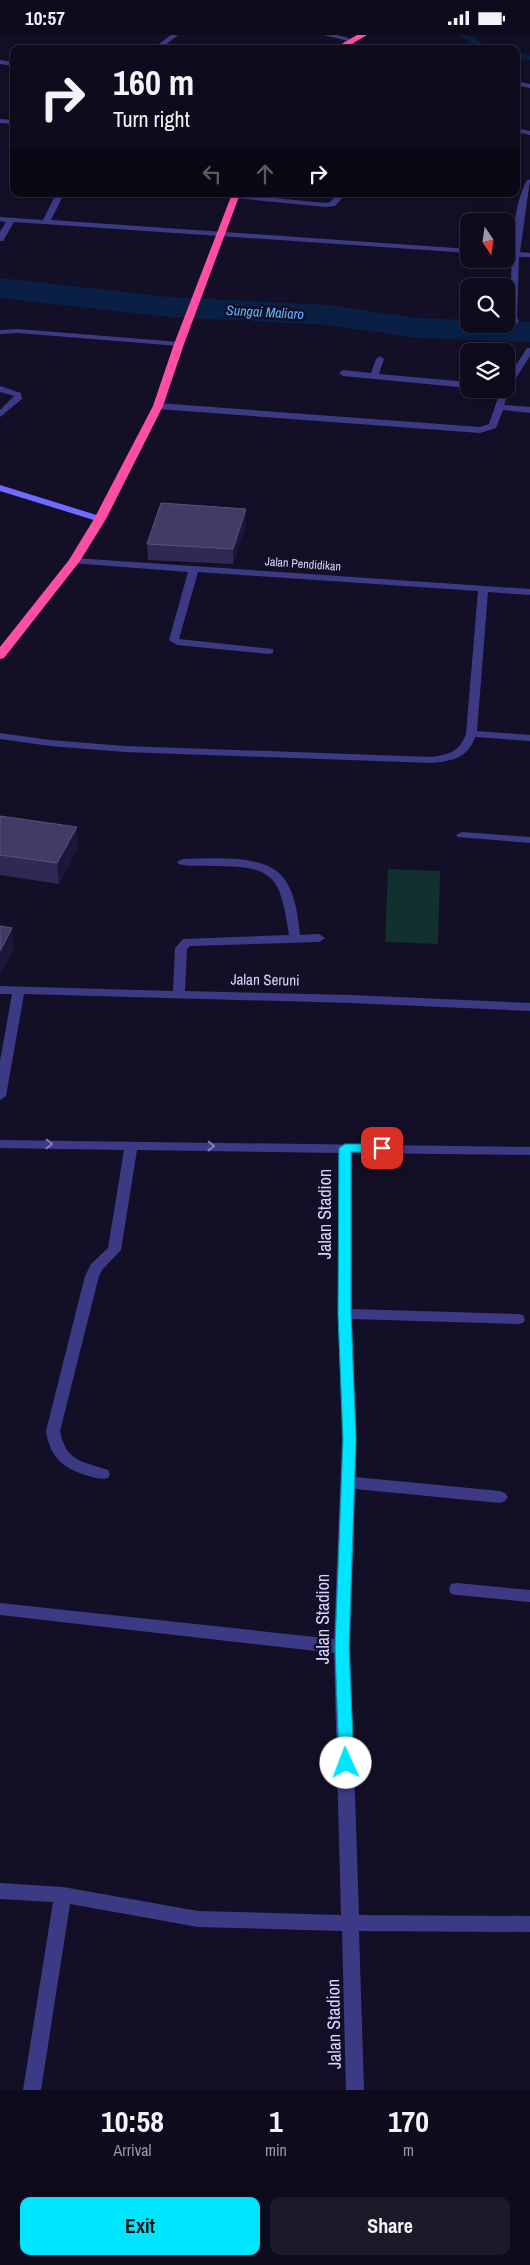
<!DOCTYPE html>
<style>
body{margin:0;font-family:"Archivo Narrow",sans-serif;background:#1c1929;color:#f1f3f6;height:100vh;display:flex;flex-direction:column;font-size:19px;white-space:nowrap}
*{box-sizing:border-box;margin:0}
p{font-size:16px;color:#9b9ba3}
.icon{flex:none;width:28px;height:28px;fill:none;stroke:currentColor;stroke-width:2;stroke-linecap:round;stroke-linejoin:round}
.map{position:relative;height:2055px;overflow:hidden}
.sheet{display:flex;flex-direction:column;background:#0e0b1c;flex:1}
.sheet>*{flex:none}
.hud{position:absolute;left:10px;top:10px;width:510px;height:152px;border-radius:10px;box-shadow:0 2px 8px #0003,0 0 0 1px #2e2b3b;background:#0e0b1c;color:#f1f3f6;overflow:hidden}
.needle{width:32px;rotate:167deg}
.tools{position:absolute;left:460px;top:178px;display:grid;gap:10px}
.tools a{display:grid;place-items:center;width:55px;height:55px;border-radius:10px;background:#0e0b1c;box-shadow:0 2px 8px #0003,0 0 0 1px #2e2b3b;font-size:25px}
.pin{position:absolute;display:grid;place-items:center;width:42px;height:42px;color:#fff;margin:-21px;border-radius:10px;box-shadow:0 2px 8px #0006}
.me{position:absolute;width:55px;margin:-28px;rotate:358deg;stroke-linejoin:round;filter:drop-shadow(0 0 4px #0008)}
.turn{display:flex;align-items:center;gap:18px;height:105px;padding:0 20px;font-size:22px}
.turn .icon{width:65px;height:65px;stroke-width:2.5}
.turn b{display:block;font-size:35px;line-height:42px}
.lanes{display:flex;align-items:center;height:48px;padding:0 20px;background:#0003;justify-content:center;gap:25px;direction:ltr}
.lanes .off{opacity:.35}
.eta{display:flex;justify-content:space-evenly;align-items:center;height:85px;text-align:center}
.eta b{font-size:30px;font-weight:700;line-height:35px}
.action{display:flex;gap:10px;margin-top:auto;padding:10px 20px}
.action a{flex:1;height:58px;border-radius:10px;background:#00e5ff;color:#111;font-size:20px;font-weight:700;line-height:58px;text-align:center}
.action a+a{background:#1c1929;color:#f1f3f6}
.status{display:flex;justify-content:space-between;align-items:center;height:35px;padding:0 25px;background:#0e0b1c;direction:ltr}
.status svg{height:14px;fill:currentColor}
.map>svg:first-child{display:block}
</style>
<div class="status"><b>10:57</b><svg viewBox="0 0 49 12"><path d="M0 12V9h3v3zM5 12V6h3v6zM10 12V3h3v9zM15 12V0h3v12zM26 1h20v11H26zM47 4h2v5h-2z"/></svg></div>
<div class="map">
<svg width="530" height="2055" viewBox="0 0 530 2055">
<rect width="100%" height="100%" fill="#130f26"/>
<path fill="#12302f" d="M388,834L440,836L438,909L385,907Z"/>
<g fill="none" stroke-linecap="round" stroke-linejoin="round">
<g stroke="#0a1f44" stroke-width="5">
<path d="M463,0L487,14"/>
<path d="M516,21L530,23"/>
</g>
<path fill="#0a1f44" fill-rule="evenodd" d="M0,243L169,262L329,270L416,283L469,285V289H506V286L530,287V307L416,303L329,290L169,282L0,263Z"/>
<g fill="#3d3a85" fill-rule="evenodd">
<path d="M171,0H178L160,14H152Z"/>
<path d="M324,0H337L355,5L352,7Z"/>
<path d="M346,6L372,13L373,14H361L344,9V7Z"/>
<path d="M0,25L14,27V31L0,29Z"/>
<path d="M516,46L530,49V53L516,50Z"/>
<path d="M0,84L14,85V89L0,88Z"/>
<path d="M516,93L530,96V100L516,97Z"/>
<path d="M527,145H530L520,217L530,218V222H519L517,282L519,287L515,289H512L509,282L512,222L506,221V217H512C514,193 515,167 527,145Z"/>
<path d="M56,159H64L51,185L469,214V218L14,187L3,206H0V197L6,187L0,186V182L43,185Z"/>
<path d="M232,159L326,168L330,167L337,159L344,161L335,171L326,172L235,163L231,161Z"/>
<path d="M18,294L179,307L183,309L179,311L18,298L0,299V295Z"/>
<path d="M527,313H530V321L509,354L504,370L530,372V378L503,375L496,393L480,398L158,374L154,371L158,368L480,392L489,389L501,354H506V345Z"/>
<path d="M380,321L384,324L379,339L469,347V353L343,341L339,338L343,335L371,338L376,324Z"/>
<path d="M0,351L21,358L22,364L0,382V375L14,361L0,357Z"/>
<path d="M74,523L530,554V560L488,557L477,696L530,700V706L475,702C468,723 452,726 432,728L125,717L50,711L0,704V698L50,705L125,711L432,722C450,719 459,717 466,699L478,556L198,537L179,604L273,614V618L269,619L177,610L169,605L188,537L71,528V524Z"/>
<path d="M462,797L530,802V808L458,802L456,800Z"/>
<path d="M183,824C214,824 270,817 287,848C296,863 298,883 300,900L319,899L325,903L319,907L190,911L187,914L185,956L351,960L530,968V976L351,968L24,959L6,1061L0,1065V1026L12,959H0V951L173,956L175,913L183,904L289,900C280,842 276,831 214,831C203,830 190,832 179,829L177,827Z"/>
<path d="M0,1105L530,1112V1120L352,1118V1274L518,1279L523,1280L525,1284L523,1288L518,1289L352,1284L356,1404L355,1442L500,1456L505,1458L508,1462L505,1466L500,1468L355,1454L350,1612L359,1880L530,1881V1897L359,1896L364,2055H346L342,1896L198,1892L70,1869L41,2055H23L53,1867L0,1864V1848L63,1852L198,1876L341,1880L334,1618L0,1580V1568L334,1604L342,1404L338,1279V1118L137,1115L121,1215L102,1235L99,1241L60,1396C66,1427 82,1426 108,1435L110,1439L108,1443C101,1445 96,1443 89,1441C64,1434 50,1423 46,1396L85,1241L91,1229L108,1213L124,1115L0,1113Z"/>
<path d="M457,1548L530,1555V1567L457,1560L451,1559L449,1554L451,1549Z"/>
</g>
<path fill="#6f6bff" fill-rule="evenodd" d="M0,450L103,482L105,484L100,487L97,486L0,456Z"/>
<g fill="#ff4fa3" fill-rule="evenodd">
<path d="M357,0H367L343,14H333Z"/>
<path d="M232,159H240L184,309L163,371L106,484L80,526L4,623L0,624V612L69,525L94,484L153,371L174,309Z"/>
</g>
</g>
<g fill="#312854">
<path d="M246,489L233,529L148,525L147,509Z"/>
<path d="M0,781L78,812L59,849L0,840Z"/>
</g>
<g fill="#1d163a">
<path d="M246,474V489L233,529V514Z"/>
<path d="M77,792L78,812L59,849L57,828Z"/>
<path d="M12,893L14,914L0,940V916Z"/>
</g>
<g fill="#433a66" stroke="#5a527e">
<path d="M161,468L246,474L233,514L147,509Z"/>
<path d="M0,781L77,792L57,828L0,820Z"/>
<path d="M0,891L12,893L0,916Z"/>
</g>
<defs><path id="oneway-chevron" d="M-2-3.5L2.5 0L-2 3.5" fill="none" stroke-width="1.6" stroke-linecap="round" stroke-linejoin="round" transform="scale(1.25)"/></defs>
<g stroke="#837fbc">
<use href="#oneway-chevron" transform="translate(49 1109) rotate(1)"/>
<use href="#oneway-chevron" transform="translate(211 1111) rotate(1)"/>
</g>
<path fill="#00e5ff" stroke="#0095a6" d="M345,1109H382L388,1113L382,1117H351V1279L356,1404L349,1612L354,1728L352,1732L346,1734L341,1732L339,1728L335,1612L343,1404L338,1279L339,1113Z"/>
<g text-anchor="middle" stroke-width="5" stroke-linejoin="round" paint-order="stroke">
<g font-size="12" fill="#d9d4ff" stroke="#130f26">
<text transform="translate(303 529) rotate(4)" y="4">Jalan Pendidikan</text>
</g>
<g font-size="14" font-style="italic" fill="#62b6ff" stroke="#130f26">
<text transform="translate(265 277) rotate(3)" y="5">Sungai Maliaro</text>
</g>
<g font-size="15" fill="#d9d4ff" stroke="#130f26">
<text transform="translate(265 945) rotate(1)" y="5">Jalan Seruni</text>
</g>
<g font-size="18" fill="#d9d4ff" stroke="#130f26">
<text transform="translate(325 1179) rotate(-90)" y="6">Jalan Stadion</text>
<text transform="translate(323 1584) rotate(-90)" y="6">Jalan Stadion</text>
<text transform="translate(334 1989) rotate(-91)" y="6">Jalan Stadion</text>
</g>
</g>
</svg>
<div class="tools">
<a><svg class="needle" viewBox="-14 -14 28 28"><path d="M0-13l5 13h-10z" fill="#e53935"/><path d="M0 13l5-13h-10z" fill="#9b9ba3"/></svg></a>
<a><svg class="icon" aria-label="search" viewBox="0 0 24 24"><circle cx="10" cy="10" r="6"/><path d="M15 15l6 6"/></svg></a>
<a><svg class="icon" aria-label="layers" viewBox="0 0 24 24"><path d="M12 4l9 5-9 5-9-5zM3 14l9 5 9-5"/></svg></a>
</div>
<div class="pin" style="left:382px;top:1113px;background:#d93025"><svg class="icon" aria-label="arrive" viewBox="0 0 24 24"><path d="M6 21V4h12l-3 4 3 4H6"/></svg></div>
<svg class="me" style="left:346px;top:1728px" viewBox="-20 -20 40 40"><circle r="19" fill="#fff"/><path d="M0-13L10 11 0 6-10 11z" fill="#00e5ff"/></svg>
<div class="hud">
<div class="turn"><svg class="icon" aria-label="right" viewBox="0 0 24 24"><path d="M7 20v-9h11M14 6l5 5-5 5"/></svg><div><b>160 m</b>Turn right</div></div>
<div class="lanes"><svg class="icon off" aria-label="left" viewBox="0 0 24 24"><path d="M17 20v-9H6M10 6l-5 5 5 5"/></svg><svg class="icon off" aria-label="ahead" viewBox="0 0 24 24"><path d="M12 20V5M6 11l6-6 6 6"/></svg><svg class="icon" aria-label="right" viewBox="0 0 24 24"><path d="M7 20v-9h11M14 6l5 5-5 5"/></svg></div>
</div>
</div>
<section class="sheet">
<div class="eta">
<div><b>10:58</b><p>Arrival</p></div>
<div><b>1</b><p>min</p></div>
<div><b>170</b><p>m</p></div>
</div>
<div class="action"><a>Exit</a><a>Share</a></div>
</section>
